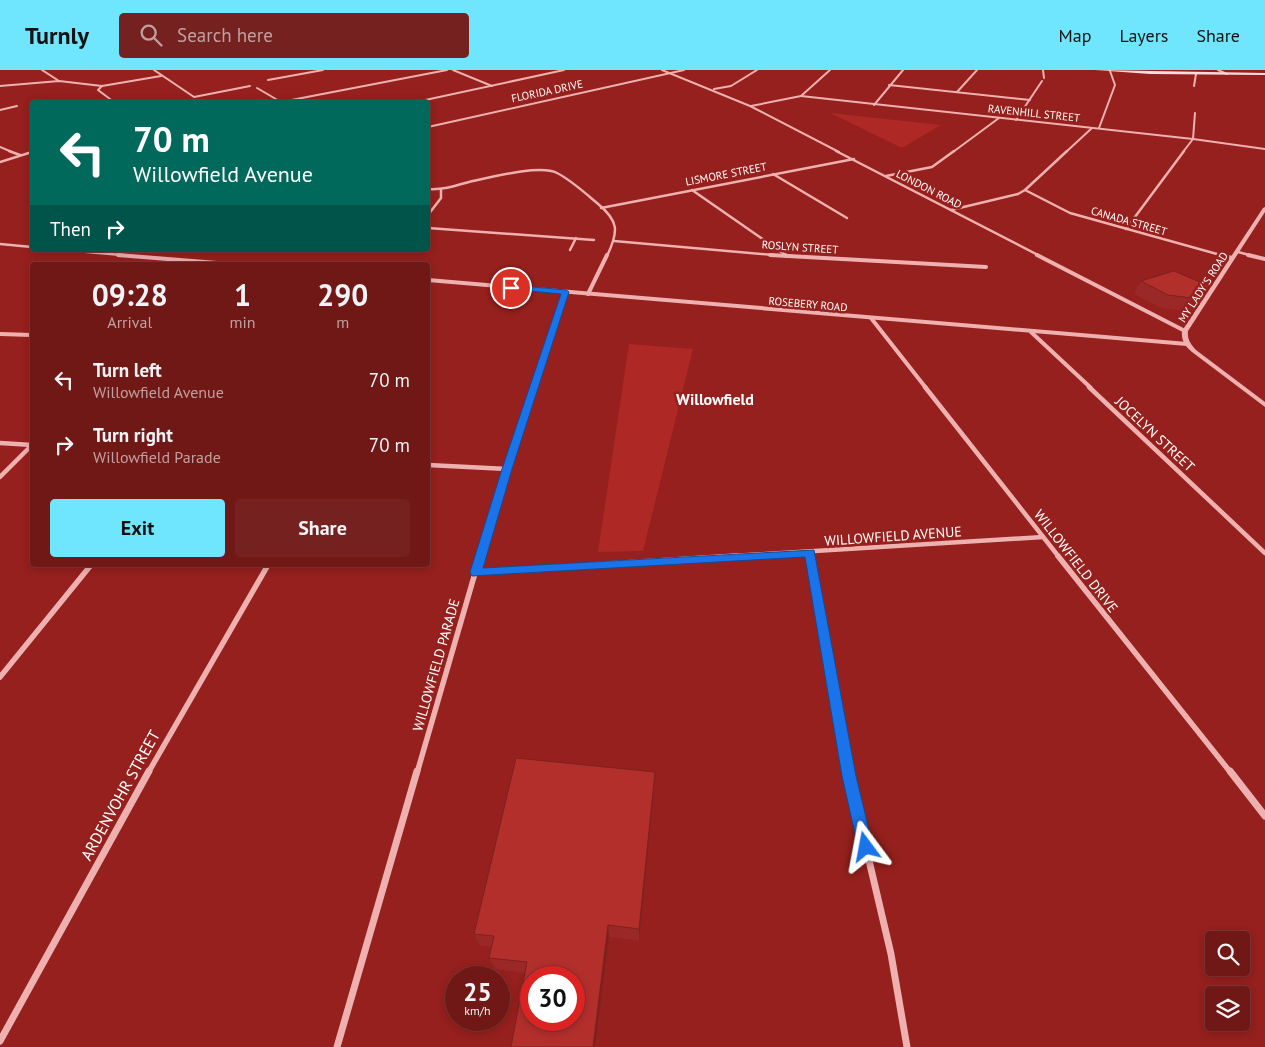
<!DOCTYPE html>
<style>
body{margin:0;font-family:"PT Sans",sans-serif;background:#75211f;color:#f1f3f6;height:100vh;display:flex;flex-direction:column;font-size:19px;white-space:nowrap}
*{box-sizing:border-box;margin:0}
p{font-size:16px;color:#c0a0a1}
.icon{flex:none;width:28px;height:28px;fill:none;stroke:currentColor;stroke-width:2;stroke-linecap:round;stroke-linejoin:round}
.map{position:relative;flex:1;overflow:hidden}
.panel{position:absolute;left:30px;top:192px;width:400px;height:305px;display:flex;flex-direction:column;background:#701816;border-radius:5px;box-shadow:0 2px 8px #0003,0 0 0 1px #823735}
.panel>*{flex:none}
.guide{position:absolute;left:30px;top:30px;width:400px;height:152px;border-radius:5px;box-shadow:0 2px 8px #0003,0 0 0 1px #823735;background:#00695c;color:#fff;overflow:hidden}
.controls{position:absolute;left:1205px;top:861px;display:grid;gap:10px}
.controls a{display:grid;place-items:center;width:45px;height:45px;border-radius:5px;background:#701816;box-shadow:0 2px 8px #0003,0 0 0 1px #823735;font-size:25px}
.speed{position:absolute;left:445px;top:896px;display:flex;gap:10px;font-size:25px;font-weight:700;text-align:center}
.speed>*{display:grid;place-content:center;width:65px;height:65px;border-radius:50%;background:#701816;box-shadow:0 2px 8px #0003,0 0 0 1px #823735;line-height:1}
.speed small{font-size:12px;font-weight:400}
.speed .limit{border:8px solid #d22;background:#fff;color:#111}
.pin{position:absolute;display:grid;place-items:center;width:42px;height:42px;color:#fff;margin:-21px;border:2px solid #fff;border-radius:50%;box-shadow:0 1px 5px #0007}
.me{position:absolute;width:55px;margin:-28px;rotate:347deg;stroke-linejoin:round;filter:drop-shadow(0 0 4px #0008)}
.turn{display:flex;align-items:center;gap:18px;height:105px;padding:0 20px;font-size:22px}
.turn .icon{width:65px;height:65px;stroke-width:2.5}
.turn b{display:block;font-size:35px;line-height:42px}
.then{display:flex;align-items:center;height:48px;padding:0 20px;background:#0003;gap:10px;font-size:19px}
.eta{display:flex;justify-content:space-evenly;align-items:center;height:85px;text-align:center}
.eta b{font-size:30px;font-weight:700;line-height:35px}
.cta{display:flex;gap:10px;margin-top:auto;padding:10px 20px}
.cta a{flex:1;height:58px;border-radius:5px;background:#6fe5fe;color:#111;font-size:20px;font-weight:700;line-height:58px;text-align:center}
.cta a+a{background:#75211f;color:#f1f3f6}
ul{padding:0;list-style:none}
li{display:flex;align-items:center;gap:15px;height:65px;padding:0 20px}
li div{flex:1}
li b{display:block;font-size:19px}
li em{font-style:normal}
header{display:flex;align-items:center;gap:30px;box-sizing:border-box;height:70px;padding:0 25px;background:#6fe5fe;color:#111}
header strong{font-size:24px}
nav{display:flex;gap:28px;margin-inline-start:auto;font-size:18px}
.search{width:350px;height:45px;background:#75211f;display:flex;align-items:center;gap:12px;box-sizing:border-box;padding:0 18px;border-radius:5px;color:#c0a0a1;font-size:19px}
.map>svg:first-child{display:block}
</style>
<header>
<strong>Turnly</strong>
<div class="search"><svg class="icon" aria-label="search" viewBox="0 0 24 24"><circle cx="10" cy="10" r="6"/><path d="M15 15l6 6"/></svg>Search here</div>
<nav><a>Map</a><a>Layers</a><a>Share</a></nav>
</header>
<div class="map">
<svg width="1265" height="977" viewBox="0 0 1265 977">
<rect width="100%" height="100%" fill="#95201d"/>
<g fill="#ae2826">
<path d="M830,43L941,55L902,78Z"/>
<path d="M629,274L693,279L643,481L598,482Z"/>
</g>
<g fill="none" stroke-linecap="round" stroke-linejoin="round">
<g stroke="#efb1b0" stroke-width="2">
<path d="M42,0L59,11"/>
<path d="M154,0L194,27L250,16"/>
<path d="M453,0L492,16"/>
<path d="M662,0L750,36L839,82"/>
<path d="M1043,0L1044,8"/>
<path d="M1218,0L1227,4"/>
<path d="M268,10L323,0"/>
<path d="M889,15L1030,30"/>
<path d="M0,16L59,11L102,16L161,6"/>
<path d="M102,16L98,20L114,32"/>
<path d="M1194,16L1196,4"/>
<path d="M257,18L281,32"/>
<path d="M714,19L731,16L757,0"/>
<path d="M957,22L977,0"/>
<path d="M801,26L1193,69L1265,79"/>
<path d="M281,32L447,0"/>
<path d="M416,32L564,0"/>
<path d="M874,35L903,0"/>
<path d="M751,36L801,26L830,0"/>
<path d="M0,40L17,36"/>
<path d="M1016,50L1042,11"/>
<path d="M428,57L684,0"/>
<path d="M1099,58L1115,15L1110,1"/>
<path d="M0,77L12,82"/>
<path d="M953,82L999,48"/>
<path d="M1066,82L1092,58"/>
<path d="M1183,82L1193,69L1195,43"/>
</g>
<g stroke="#efb1b0" stroke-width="2.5">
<path d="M9,81L20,85"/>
<path d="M836,81L1040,186"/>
<path d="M0,92L32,82"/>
<path d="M773,104L847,148"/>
<path d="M886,106L932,97L954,81"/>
<path d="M428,119C443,120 455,116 469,112C488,108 540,94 557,103C571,110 585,123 597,133C619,151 619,161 607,186"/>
<path d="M692,120L787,186"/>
<path d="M1025,120L1070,143L1224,186"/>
<path d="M601,138L854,89"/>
<path d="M951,140L1018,124L1025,120L1067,81"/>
<path d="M428,145L441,128V120"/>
<path d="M428,158L594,170"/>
<path d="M1126,159L1184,81"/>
<path d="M614,171L785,186"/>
<path d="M0,174L32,177"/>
<path d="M64,180L133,186"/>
<path d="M570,180L576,168"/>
<path d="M1238,182L1253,186"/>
</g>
<g stroke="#efb1b0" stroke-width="4">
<path d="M118,185L242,195"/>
<path d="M770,185L986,197"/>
<path d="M785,185L787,186"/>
<path d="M1037,185L1185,261"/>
<path d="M1220,185L1232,188"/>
<path d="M1248,185L1265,189"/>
<path d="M428,210L1187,274"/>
<path d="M588,224L607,185"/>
<path d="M871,248L926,318"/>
<path d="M1031,262L1091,318"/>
<path d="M0,264L32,265"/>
<path d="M534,318L565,223"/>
</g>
<g stroke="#efb1b0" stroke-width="4.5">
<path d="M925,317L1059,487"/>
<path d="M1089,317L1265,483"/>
<path d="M0,373L32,375"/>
<path d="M428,395L507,399"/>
<path d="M0,407L32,375"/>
<path d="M810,483L811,487"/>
<path d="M480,487L534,317"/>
<path d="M717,487L1043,467"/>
</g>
<g stroke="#efb1b0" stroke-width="5.5">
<path d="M811,486L848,703"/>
<path d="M1058,486L1231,703"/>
<path d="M476,502L737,486"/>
<path d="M0,607L91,495"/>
<path d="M148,703L268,495"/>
<path d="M417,703L480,486"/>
</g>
<g stroke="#efb1b0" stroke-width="7">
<path d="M848,701L891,884L907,977"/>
<path d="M1230,701L1265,746"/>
<path d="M0,971L149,701"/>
<path d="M337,977L417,701"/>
</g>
<path fill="#efb1b0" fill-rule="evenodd" d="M1265,137V142L1188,261C1187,270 1191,274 1196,280L1265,332V337L1192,282C1185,276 1181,270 1182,261L1263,138Z"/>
<path fill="#fbdedd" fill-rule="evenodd" d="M1095,0L1265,3V5L1150,4Z"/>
</g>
<g fill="#9a2826">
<path d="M1141,211L1209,216L1192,242L1161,238L1134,224Z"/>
<path d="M654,718L639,871L609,867L595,977H511L525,903L495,899L489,888L492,877L480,876L474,864Z"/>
</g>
<g fill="#7d211f">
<path d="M655,702L654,718L639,871V859Z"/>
<path d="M608,855L609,867L595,977H593Z"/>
</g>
<g fill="#b32f2c" stroke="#7d211f" fill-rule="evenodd">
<path d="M1174,201L1209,216L1200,229L1168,225L1141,211Z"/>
<path d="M516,688L655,702L639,859L608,855L593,977H511L527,892L489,888L494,866L474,864ZM531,908H574V950H531Z"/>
</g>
<path fill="#1a73e8" stroke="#114b97" d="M511,215L566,220L569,222L512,399L483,498L814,480L856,706L873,777L871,782L866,785L860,782L858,777L842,706L805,487L472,506L470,502L502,399L561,224L508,219V216Z"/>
<g text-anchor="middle" stroke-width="5" stroke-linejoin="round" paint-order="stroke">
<g font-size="11" fill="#fff" stroke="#95201d">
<text transform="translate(547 21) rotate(-12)" y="4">FLORIDA DRIVE</text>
<text transform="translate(1034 43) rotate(6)" y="4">RAVENHILL STREET</text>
<text transform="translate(726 104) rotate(-11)" y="4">LISMORE STREET</text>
<text transform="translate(929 119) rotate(27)" y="4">LONDON ROAD</text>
<text transform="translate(1129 151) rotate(16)" y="4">CANADA STREET</text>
<text transform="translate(800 177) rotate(4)" y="4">ROSLYN STREET</text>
<text transform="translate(1203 217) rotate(-57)" y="4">MY LADY'S ROAD</text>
<text transform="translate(808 234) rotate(5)" y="4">ROSEBERY ROAD</text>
</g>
<g font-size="14" fill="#fff" stroke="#95201d">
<text transform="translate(1155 364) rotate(43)" y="5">JOCELYN STREET</text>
<text transform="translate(893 466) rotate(-4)" y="5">WILLOWFIELD AVENUE</text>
<text transform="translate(1076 491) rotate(52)" y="5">WILLOWFIELD DRIVE</text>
<text transform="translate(436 595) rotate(-74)" y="5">WILLOWFIELD PARADE</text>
</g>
<g font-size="16" font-weight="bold" fill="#fff" stroke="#95201d">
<text x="715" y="335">Willowfield</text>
</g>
<g font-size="16" fill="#fff" stroke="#95201d">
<text transform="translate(120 725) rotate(-61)" y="6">ARDENVOHR STREET</text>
</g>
</g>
</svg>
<div class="controls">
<a><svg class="icon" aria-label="search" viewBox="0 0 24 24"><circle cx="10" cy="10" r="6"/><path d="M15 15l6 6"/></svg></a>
<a><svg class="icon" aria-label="layers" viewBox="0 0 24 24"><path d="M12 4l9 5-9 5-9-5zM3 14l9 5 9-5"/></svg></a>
</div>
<div class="speed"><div>25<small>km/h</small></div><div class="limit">30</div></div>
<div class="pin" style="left:511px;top:218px;background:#d93025"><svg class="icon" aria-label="arrive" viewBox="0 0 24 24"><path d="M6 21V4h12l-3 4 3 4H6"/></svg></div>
<svg class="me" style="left:866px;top:777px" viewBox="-20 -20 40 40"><path d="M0-17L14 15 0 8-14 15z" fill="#1a73e8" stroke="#fff" stroke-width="4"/></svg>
<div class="guide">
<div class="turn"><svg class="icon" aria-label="left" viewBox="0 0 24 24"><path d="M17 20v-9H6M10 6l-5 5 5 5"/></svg><div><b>70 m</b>Willowfield Avenue</div></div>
<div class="then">Then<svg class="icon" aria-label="right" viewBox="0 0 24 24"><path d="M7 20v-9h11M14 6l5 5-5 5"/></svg></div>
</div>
<section class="panel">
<div class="eta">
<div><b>09:28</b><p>Arrival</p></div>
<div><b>1</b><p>min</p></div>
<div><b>290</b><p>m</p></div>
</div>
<ul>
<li><svg class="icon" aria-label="left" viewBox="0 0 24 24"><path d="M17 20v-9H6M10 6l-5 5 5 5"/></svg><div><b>Turn left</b><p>Willowfield Avenue</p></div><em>70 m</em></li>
<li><svg class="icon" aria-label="right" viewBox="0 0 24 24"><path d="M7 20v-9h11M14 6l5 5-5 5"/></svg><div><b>Turn right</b><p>Willowfield Parade</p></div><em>70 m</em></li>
</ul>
<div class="cta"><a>Exit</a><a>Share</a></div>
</section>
</div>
